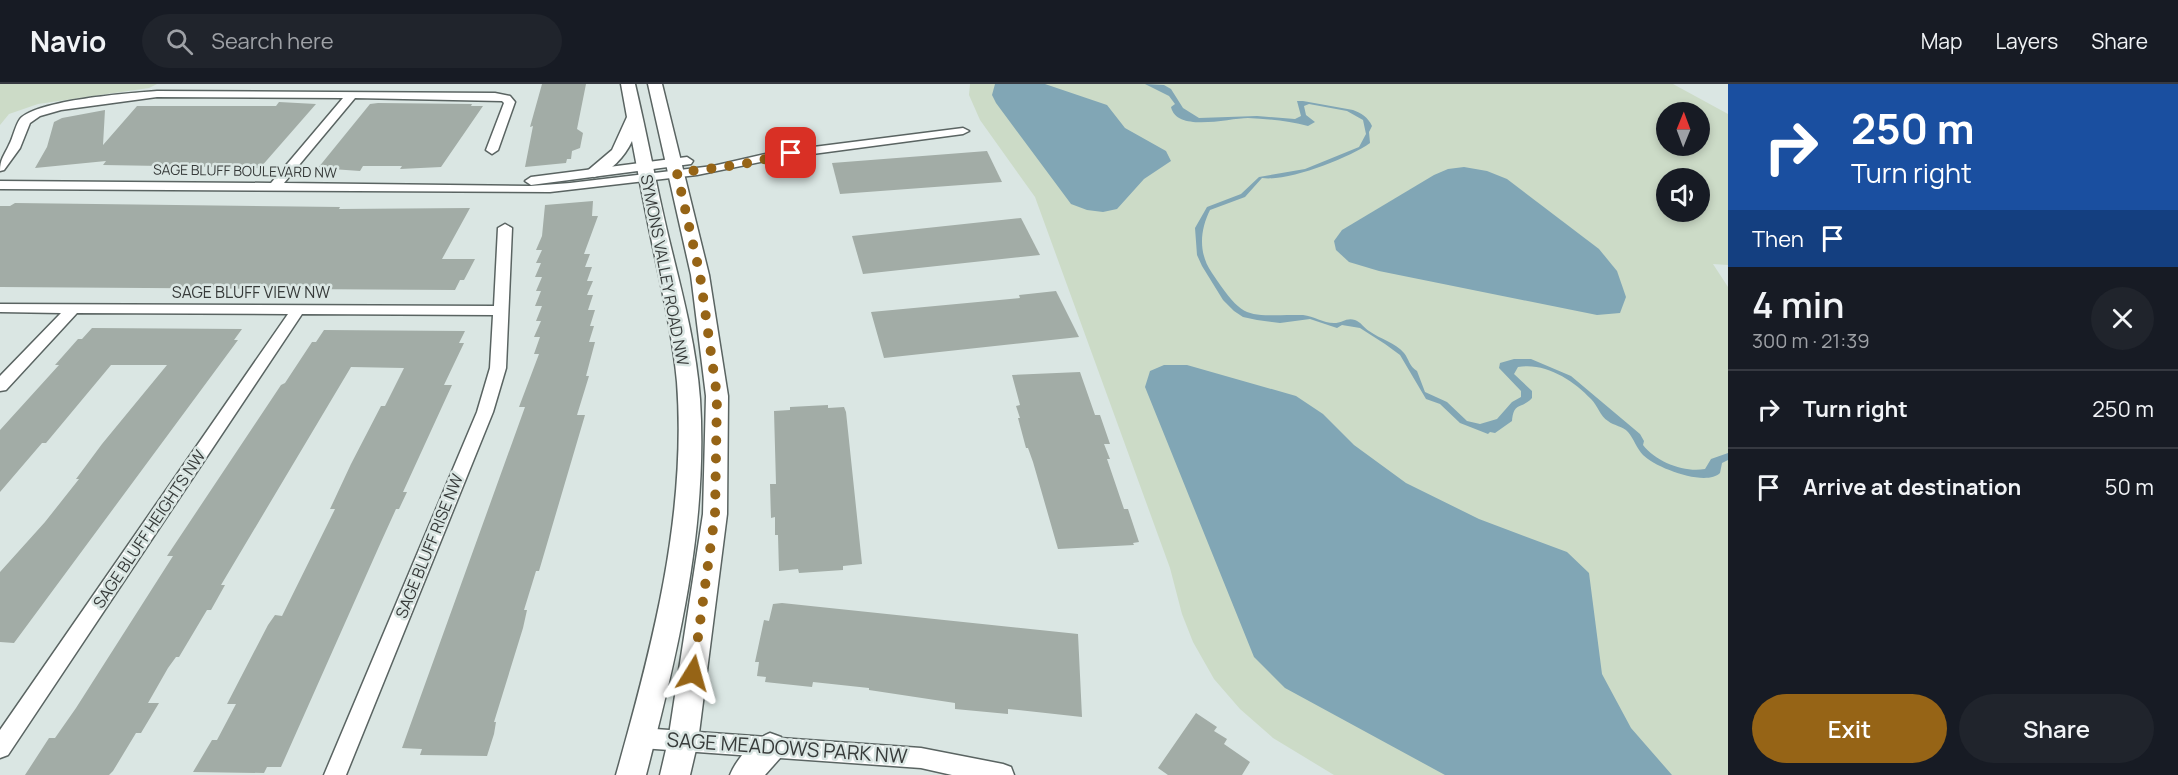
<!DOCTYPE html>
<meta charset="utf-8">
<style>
body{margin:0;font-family:Manrope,sans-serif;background:#20242c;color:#f1f3f6;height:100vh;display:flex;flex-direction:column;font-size:22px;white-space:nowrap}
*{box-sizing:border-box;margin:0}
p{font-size:20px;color:#9ea1a6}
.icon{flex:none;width:33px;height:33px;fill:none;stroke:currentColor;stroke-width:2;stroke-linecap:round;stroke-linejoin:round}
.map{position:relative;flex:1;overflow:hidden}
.panel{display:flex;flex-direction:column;background:#171b24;width:450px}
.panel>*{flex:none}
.banner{background:#1a4fa0;color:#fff;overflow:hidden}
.needle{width:39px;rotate:1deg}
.buttons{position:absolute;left:1656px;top:18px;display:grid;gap:12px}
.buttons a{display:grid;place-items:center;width:54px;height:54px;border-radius:50%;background:#171b24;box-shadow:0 3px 9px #0003;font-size:30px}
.pin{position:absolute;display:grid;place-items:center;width:51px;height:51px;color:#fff;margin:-26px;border-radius:12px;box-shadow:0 3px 9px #0006}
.me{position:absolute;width:66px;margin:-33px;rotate:8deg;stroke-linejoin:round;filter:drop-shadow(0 0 4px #0008)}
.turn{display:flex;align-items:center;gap:21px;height:126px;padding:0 24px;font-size:27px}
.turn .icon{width:78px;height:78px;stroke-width:2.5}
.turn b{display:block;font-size:42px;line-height:51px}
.then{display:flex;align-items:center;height:57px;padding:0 24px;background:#0003;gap:12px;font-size:22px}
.round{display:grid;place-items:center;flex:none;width:63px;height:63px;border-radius:32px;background:#20242c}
.summary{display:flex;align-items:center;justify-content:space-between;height:102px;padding:0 24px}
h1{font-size:36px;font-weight:600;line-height:45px}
.action{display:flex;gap:12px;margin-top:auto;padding:12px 24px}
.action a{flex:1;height:69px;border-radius:36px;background:#966416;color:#fff;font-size:24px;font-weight:600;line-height:69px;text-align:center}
.action a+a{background:#20242c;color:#f1f3f6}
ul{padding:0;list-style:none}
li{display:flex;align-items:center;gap:18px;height:78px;padding:0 24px;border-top:2px solid #363941}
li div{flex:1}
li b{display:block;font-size:22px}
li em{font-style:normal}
header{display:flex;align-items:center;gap:36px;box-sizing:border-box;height:84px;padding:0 30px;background:#171b24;border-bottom:2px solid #363941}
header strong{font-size:28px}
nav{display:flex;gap:33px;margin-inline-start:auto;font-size:21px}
.search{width:420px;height:54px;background:#20242c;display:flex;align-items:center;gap:15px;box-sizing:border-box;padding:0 21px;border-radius:33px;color:#9ea1a6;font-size:22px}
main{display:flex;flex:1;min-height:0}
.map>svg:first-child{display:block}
</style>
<header>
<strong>Navio</strong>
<div class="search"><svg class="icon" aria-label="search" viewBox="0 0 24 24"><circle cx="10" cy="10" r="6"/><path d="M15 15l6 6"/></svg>Search here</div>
<nav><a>Map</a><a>Layers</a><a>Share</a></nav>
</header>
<main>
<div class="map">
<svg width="1728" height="691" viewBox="0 0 1728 691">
<rect width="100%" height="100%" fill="#dae6e3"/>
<g fill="#ccdbc7" fill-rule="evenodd">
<path d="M0,0H157L149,4L38,20L9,30L0,41Z"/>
<path d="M970,0H1673L1728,30V181L1713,180L1728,203V691H1334L1273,654L1240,625L1214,595L1193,558L1182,530L1170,484L1035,113L980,36L969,11ZM1666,28H1700V62H1666ZM1666,94H1700V128H1666Z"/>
</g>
<g fill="#81a6b5">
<path d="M995,0H1045L1107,21L1125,44L1166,67L1171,77L1144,95L1117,125L1103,128L1087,126L1071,120L996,19L992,11Z"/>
<path d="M1145,0L1164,1L1171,5L1183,24L1199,34L1257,32L1295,35L1301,32L1297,17H1303L1353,26C1361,29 1368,33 1372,42L1369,48L1370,59C1349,74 1288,98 1262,94L1245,113L1210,126C1200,146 1198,169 1212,189C1246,240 1247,230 1303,231C1314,232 1323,239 1334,239C1342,239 1347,233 1355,236C1361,238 1364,244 1369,247C1380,255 1396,259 1404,269C1409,275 1409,282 1417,287L1425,308L1447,318L1467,337L1480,340L1497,335L1512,318L1521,313V307L1499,284L1500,279L1514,275H1531L1571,292L1640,350L1644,357L1643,361C1656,378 1685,389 1705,385L1711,375L1728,369V376L1722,379L1720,389C1706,403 1656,384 1643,371C1637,365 1634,355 1628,348C1623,342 1614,342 1608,337C1600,332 1598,322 1591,315C1573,296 1545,278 1518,283L1514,290L1532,307V314C1521,326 1514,317 1512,337L1495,349L1490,348L1488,350L1460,339L1440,320L1426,315L1400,271L1385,260L1360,244L1342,241L1337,244L1310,235L1280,239L1257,236L1243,233L1234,227L1223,216L1202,182L1197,171L1195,144L1207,123L1241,110L1259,93L1305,85L1359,63L1366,50L1363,36L1347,27L1309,20L1304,22L1306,31L1315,38L1308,42C1289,37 1268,35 1248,34C1229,34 1177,49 1171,23L1175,20L1169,12Z"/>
<path d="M1464,83L1487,87L1507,95L1599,165L1617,187L1626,213L1620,229L1597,231L1379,187L1349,178L1336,166L1334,157L1342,146L1434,91L1448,85Z"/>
<path d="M1164,281H1187L1296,312L1323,330L1354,361L1406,399L1479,435L1567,468L1589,489L1602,590L1631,644L1672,691H1445L1285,604L1254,573L1145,303L1150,287Z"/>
</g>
<g fill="#a2aca6">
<path d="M542,0H586L577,45L583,49L580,64L572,67L571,75H567L566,79L525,83L533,42L530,43Z"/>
<path d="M279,18L316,20L260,84L219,86L221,83L103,81L106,77L35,84L47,63L54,38L62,34L105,26L103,61L137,22H276Z"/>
<path d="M378,19L472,20L471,22H483L441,83L400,85L402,82H363L360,87L318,84L370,20Z"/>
<path d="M987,67L1002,98L840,110L832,79Z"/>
<path d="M593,117L592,132H598L584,170H590L585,183H592L587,197H593L587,211H593L588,226H595L590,242H594L589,258H595L586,292H589L577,331H585L539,487H536L524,526H527L523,544L494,638H496L494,650L487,672L420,671L422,665L402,664L525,323H519L539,270H534L540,253H534L541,237H536L542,222H535L541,207H536L542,193H535L541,179H536L542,166H536L542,152L545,121Z"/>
<path d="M15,119L340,123L339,125L470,124L442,175H475L464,196H460L455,206L0,203V122H10Z"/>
<path d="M1021,134L1040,171L863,190L852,152Z"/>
<path d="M1056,207L1079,253L884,274L871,228L1020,214L1019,211Z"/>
<path d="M92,244L242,245L234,256H238L14,559L0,558V488L45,438L79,395H76L102,360L167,281H111L46,359H42L0,408V346L59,281H55L78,255H82Z"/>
<path d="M324,246L465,247L459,259H464L444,301H452L403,408H407L399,425H396L381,458L281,683H267L264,689L193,688L212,656H217L236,620H227L268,541L275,531L282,532L335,425H330L351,380L381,322H385L404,284L351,283L221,501H225L211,526H207L179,573H176L168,584L148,619H159L141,649H136L113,687L109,691H25L49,654H55L76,624L173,472H167L281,301L285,299L312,258H316Z"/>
<path d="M1080,288L1095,331H1100L1110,360H1104L1110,375H1107L1124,425H1128L1139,458L1133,459L1134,461L1058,465L1033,378L1028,364H1026L1018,334H1020L1016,322L1020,321L1012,291Z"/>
<path d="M828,321V324L844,323L846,328L862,480L843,482V486L799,489L798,485L779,487L778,451H775V433L771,434L770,400H776L774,327L790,326V323Z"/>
<path d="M782,519L1078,550L1082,633L1008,625V630L955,625V619L869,606V604L813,598L812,603L765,598L766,593L757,592L759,578H755L764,536L769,537L773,520Z"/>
<path d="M1196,629L1217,643L1214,647L1227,655L1224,660L1250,678L1242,691H1168L1158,684Z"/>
</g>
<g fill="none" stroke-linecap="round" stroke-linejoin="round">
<defs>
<g id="minor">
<path d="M157,7L495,9L510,12L515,18L498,66L492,70L486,66L504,19L502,17L355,14L284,99L530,102L570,99L713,82L774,68L963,44L969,47L963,50L775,75L697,91L550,108L0,105V97L271,99L343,14L157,13L61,26L40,32L30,39L20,64L4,86L0,87C0,75 4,72 9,61C13,54 15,42 20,35C37,16 130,9 157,7Z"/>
<path d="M687,73L693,77L691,80L531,101L525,97L531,93Z"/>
<path d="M505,140L512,144L506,284L493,328L346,691H324L477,328L490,284L493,231L302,230L8,671L0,674V646L288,230L77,229L6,306L0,307V292L61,229L0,228V220L494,222L498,144Z"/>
<path d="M641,644L921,664L1003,680L1011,683L1014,691H952L921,684L641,664L633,661L630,654L633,647Z"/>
</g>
<g id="secondary">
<path d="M621,0H635C647,50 656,101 668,151C681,205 696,259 700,315C708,443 678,568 646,691H616C652,564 687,432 677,298C673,254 663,211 654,168C646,131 639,94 632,57C625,72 610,89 594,93L586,88L612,66L627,33Z"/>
<path d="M648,0H662L709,191L728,312L727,430L698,657L690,691H660L668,657L703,430L706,312L691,191Z"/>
<path d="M770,649L781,653L785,663L781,673L765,691H730C737,674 753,656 770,649Z"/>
</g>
</defs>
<use href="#minor" stroke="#5a6462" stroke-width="3"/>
<use href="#secondary" stroke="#5a6462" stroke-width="3"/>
<use href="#minor" fill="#fff" fill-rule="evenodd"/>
<use href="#secondary" fill="#fff" fill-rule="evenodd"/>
</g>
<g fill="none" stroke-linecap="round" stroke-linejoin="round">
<path stroke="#966416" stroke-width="10" stroke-dasharray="0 18" d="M693,589L715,430L717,312L700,191L677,89L744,80L791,69"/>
</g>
<g text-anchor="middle" stroke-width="5" stroke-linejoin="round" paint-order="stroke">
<g font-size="14" fill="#373b3a" stroke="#dae6e3">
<text transform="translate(245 87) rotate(1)" y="5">SAGE BLUFF BOULEVARD NW</text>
</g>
<g font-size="16" fill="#373b3a" stroke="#dae6e3">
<text transform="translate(665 186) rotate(79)" y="6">SYMONS VALLEY ROAD NW</text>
<text x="251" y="214">SAGE BLUFF VIEW NW</text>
<text transform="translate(149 445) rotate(-56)" y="6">SAGE BLUFF HEIGHTS NW</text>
<text transform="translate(429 462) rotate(-68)" y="6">SAGE BLUFF RISE NW</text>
</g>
<g font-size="20" fill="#373b3a" stroke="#dae6e3">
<text transform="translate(787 664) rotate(4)" y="7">SAGE MEADOWS PARK NW</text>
</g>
</g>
</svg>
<div class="buttons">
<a><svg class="needle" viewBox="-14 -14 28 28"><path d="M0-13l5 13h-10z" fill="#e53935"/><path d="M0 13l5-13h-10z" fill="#9ea1a6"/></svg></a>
<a><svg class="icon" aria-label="sound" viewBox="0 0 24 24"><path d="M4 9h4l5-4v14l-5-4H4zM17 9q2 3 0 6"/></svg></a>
</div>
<div class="pin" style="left:791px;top:69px;background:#d93025"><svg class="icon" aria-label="arrive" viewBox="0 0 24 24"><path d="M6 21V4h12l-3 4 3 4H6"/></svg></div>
<svg class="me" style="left:693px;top:589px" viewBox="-20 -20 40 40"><path d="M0-17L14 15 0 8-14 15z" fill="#966416" stroke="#fff" stroke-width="4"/></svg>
</div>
<section class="panel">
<div class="banner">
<div class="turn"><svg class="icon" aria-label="right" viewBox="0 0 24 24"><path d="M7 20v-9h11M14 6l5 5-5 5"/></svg><div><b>250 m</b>Turn right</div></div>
<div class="then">Then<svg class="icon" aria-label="arrive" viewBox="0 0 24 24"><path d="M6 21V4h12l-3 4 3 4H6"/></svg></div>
</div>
<div class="summary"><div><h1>4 min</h1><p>300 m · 21:39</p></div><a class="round"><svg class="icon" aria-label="close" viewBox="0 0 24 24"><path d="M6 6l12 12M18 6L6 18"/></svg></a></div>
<ul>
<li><svg class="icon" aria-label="right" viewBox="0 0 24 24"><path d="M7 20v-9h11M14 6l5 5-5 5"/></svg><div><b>Turn right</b></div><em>250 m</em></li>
<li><svg class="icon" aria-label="arrive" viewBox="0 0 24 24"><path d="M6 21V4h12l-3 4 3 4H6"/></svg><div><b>Arrive at destination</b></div><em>50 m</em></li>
</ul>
<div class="action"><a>Exit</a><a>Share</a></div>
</section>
</main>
